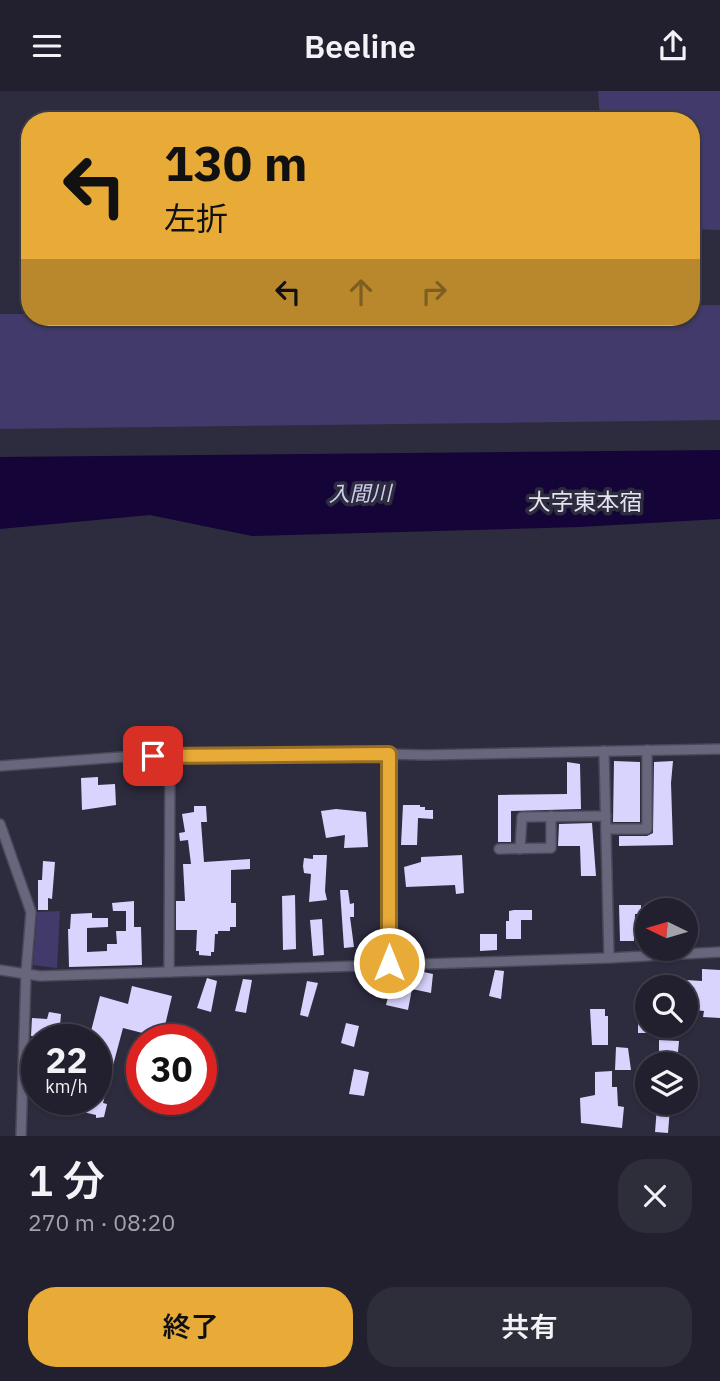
<!DOCTYPE html>
<html lang="ja">
<meta charset="utf-8">
<style>
body{margin:0;font-family:"IBM Plex Sans","Noto Sans JP",sans-serif;background:#2e2d3a;color:#f1f3f6;height:100vh;display:flex;flex-direction:column;font-size:26px;white-space:nowrap}
*{box-sizing:border-box;margin:0}
p{font-size:23px;color:#a2a3aa}
.icon{flex:none;width:38px;height:38px;fill:none;stroke:currentColor;stroke-width:2;stroke-linecap:round;stroke-linejoin:round}
.map{position:relative;height:1045px;overflow:hidden}
.sheet{display:flex;flex-direction:column;background:#22202e;flex:1}
.sheet>*{flex:none}
.top-card{position:absolute;left:21px;top:21px;width:679px;height:214px;border-radius:28px;box-shadow:0 2px 5px #0004,0 0 0 2px #3f3e4a;background:#e8ab37;color:#111;overflow:hidden}
.needle{width:46px;rotate:275deg}
.fabs{position:absolute;left:635px;top:807px;display:grid;gap:14px}
.fabs a{display:grid;place-items:center;width:63px;height:63px;border-radius:50%;background:#22202e;box-shadow:0 2px 5px #0004,0 0 0 2px #3f3e4a;font-size:35px}
.speed{position:absolute;left:21px;top:933px;display:flex;gap:14px;font-size:35px;font-weight:700;text-align:center}
.speed>*{display:grid;place-content:center;width:91px;height:91px;border-radius:50%;background:#22202e;box-shadow:0 2px 5px #0004,0 0 0 2px #3f3e4a;line-height:1}
.speed small{font-size:18px;font-weight:400}
.speed .limit{border:10px solid #d22;background:#fff;color:#111}
.pin{position:absolute;display:grid;place-items:center;width:60px;height:60px;color:#fff;margin:-30px;border-radius:14px;box-shadow:0 4px 10px #0006}
.me{position:absolute;width:77px;margin:-38px;rotate:0deg;stroke-linejoin:round;filter:drop-shadow(0 0 5px #0008)}
.turn{display:flex;align-items:center;gap:24px;height:147px;padding:0 28px;font-size:32px}
.turn .icon{width:91px;height:91px;stroke-width:2.5}
.turn b{display:block;font-size:49px;line-height:60px}
.lanes{display:flex;align-items:center;height:66px;padding:0 28px;background:#0003;justify-content:center;gap:35px;direction:ltr}
.lanes .off{opacity:.35}
.round{display:grid;place-items:center;flex:none;width:74px;height:74px;border-radius:28px;background:#2e2d3a}
.overview{display:flex;align-items:center;justify-content:space-between;height:119px;padding:0 28px}
h1{font-size:42px;font-weight:600;line-height:52px}
.button{display:flex;gap:14px;margin-top:auto;padding:14px 28px}
.button a{flex:1;height:80px;border-radius:28px;background:#e8ab37;color:#111;font-size:28px;font-weight:600;line-height:80px;text-align:center}
.button a+a{background:#2e2d3a;color:#f1f3f6}
header{display:flex;justify-content:space-between;align-items:center;height:91px;padding:0 28px;background:#22202e;font-size:32px;font-weight:600}
.map>svg:first-child{display:block}
</style>
<header><svg class="icon" aria-label="menu" viewBox="0 0 24 24"><path d="M4 6h16M4 12h16M4 18h16"/></svg>Beeline<svg class="icon" aria-label="share" viewBox="0 0 24 24"><path d="M12 15V3M7 8l5-5 5 5M5 13v7h14v-7"/></svg></header>
<div class="map">
<svg width="720" height="1045" viewBox="0 0 720 1045">
<rect width="100%" height="100%" fill="#2d2b3e"/>
<g fill="#423a6a">
<path d="M598,0H720V139L691,138V30H600Z"/>
<path d="M691,214H720V329L0,338V223H30V226H691Z"/>
<path d="M60,820L57,877L33,874L37,821Z"/>
</g>
<path fill="#150438" d="M720,359V428L580,436L252,445L150,424L0,438V366Z"/>
<g fill="#d8d4fd">
<path d="M614,670L640,671V731H613Z"/>
<path d="M673,670L671,692L673,754L619,755V745H647L653,742L654,671Z"/>
<path d="M567,671L580,673L581,718L511,720V751H498V704L567,703Z"/>
<path d="M98,686V694L115,693L116,714L82,719L81,687Z"/>
<path d="M403,714H420V716H425V719H433V728L418,727L417,754H401Z"/>
<path d="M194,715H206L207,731H201L204,771L250,768V778L231,779V812H236V836H230V840H218V843H215L214,861H211V865L199,864V860H196L197,839H176V810H185L183,773H191L188,749L180,750L179,742L185,741L182,723L194,721Z"/>
<path d="M336,718L366,721L368,756L344,757L345,744L326,747L321,720Z"/>
<path d="M592,732L596,785H581L580,755H558L559,733Z"/>
<path d="M313,764H327L325,800L327,809L309,811L311,783L304,782L303,775L304,767L313,768Z"/>
<path d="M462,764L464,802L456,803L455,794L406,796L404,776L421,771V766Z"/>
<path d="M43,770L55,771L52,808L48,807V819H38V789H42Z"/>
<path d="M340,799H348L350,813L354,812V826H350L354,856L344,857Z"/>
<path d="M295,804L296,858L283,859L282,805Z"/>
<path d="M134,810V836H141L142,874L69,876L68,838H70L71,823L92,822V827H108V836L87,837V861L107,860V853H117L116,840H126V820H113L112,812Z"/>
<path d="M619,814H641V823H635L634,850H620Z"/>
<path d="M514,819H532V829H521V848H506V830H509V820Z"/>
<path d="M322,828L324,864L313,865L310,829Z"/>
<path d="M480,843H497V859L480,860Z"/>
<path d="M702,878L720,879V927L703,926L704,920L695,919V899L686,898V889L702,890Z"/>
<path d="M495,879L504,880L501,908L489,905Z"/>
<path d="M419,880L433,883L431,902L412,898L408,919L386,914L390,898L386,897L389,882L419,884Z"/>
<path d="M207,887L217,890L211,921L197,917Z"/>
<path d="M243,888L252,889L246,922L235,920Z"/>
<path d="M307,890L318,892L308,926L300,924Z"/>
<path d="M132,895L172,905L162,947L123,937L103,1012L107,1013L104,1026L96,1027V1024L79,1020L82,1008H96V948H89L100,905L128,913Z"/>
<path d="M648,916V942H638V917Z"/>
<path d="M590,918H605V925H608V954H592Z"/>
<path d="M49,921L61,923L59,947L31,945L32,927L47,928Z"/>
<path d="M346,932L359,935L354,956L341,952Z"/>
<path d="M659,949L679,950L678,961L659,960Z"/>
<path d="M616,956L628,957L631,979H615Z"/>
<path d="M354,978L369,981L364,1005L349,1003Z"/>
<path d="M612,980V996H617L618,1015L624,1016L622,1037L581,1032L580,1007L595,1004V981Z"/>
<path d="M657,1016L670,1017L668,1042L655,1041Z"/>
</g>
<g fill="none" stroke-linecap="round" stroke-linejoin="round">
<defs>
<g id="minor">
<path d="M604,660L609,867"/>
<path d="M0,675L135,665L214,667L345,662L426,664L720,658"/>
<path d="M0,733L31,821L26,882L21,1045"/>
<path d="M606,738H647V659"/>
<path d="M499,758L551,757V725"/>
<path d="M520,758L522,726L606,725"/>
<path d="M389,872V663"/>
<path d="M0,879L40,885L609,867L720,861"/>
<path d="M169,881L170,666"/>
</g>
</defs>
<use href="#minor" stroke="#4b4959" stroke-width="12"/>
<use href="#minor" stroke="#68667c" stroke-width="9"/>
</g>
<g fill="none" stroke-linecap="round" stroke-linejoin="round">
<defs>
<path id="route" d="M153,665L389,663V872"/>
</defs>
<use href="#route" stroke="#976f24" stroke-width="18"/>
<use href="#route" stroke="#e8ab37" stroke-width="12"/>
</g>
<g text-anchor="middle" stroke-width="7" stroke-linejoin="round" paint-order="stroke">
<g font-size="21" font-style="italic" fill="#d0cdf0" stroke="#2d2b3e">
<text transform="translate(360 403) rotate(-1)" y="7">入間川</text>
</g>
<g font-size="23" fill="#e3e2ee" stroke="#2d2b3e">
<text x="585" y="419">大字東本宿</text>
</g>
</g>
</svg>
<div class="fabs">
<a><svg class="needle" viewBox="-14 -14 28 28"><path d="M0-13l5 13h-10z" fill="#e53935"/><path d="M0 13l5-13h-10z" fill="#a2a3aa"/></svg></a>
<a><svg class="icon" aria-label="search" viewBox="0 0 24 24"><circle cx="10" cy="10" r="6"/><path d="M15 15l6 6"/></svg></a>
<a><svg class="icon" aria-label="layers" viewBox="0 0 24 24"><path d="M12 4l9 5-9 5-9-5zM3 14l9 5 9-5"/></svg></a>
</div>
<div class="speed"><div>22<small>km/h</small></div><div class="limit">30</div></div>
<div class="pin" style="left:153px;top:665px;background:#d93025"><svg class="icon" aria-label="arrive" viewBox="0 0 24 24"><path d="M6 21V4h12l-3 4 3 4H6"/></svg></div>
<svg class="me" style="left:389px;top:872px" viewBox="-20 -20 40 40"><circle r="17" fill="#e8ab37" stroke="#fff" stroke-width="3"/><path d="M0-11L8 9 0 5-8 9z" fill="#fff"/></svg>
<div class="top-card">
<div class="turn"><svg class="icon" aria-label="left" viewBox="0 0 24 24"><path d="M17 20v-9H6M10 6l-5 5 5 5"/></svg><div><b>130 m</b>左折</div></div>
<div class="lanes"><svg class="icon" aria-label="left" viewBox="0 0 24 24"><path d="M17 20v-9H6M10 6l-5 5 5 5"/></svg><svg class="icon off" aria-label="ahead" viewBox="0 0 24 24"><path d="M12 20V5M6 11l6-6 6 6"/></svg><svg class="icon off" aria-label="right" viewBox="0 0 24 24"><path d="M7 20v-9h11M14 6l5 5-5 5"/></svg></div>
</div>
</div>
<section class="sheet">
<div class="overview"><div><h1>1 分</h1><p>270 m · 08:20</p></div><a class="round"><svg class="icon" aria-label="close" viewBox="0 0 24 24"><path d="M6 6l12 12M18 6L6 18"/></svg></a></div>
<div class="button"><a>終了</a><a>共有</a></div>
</section>
